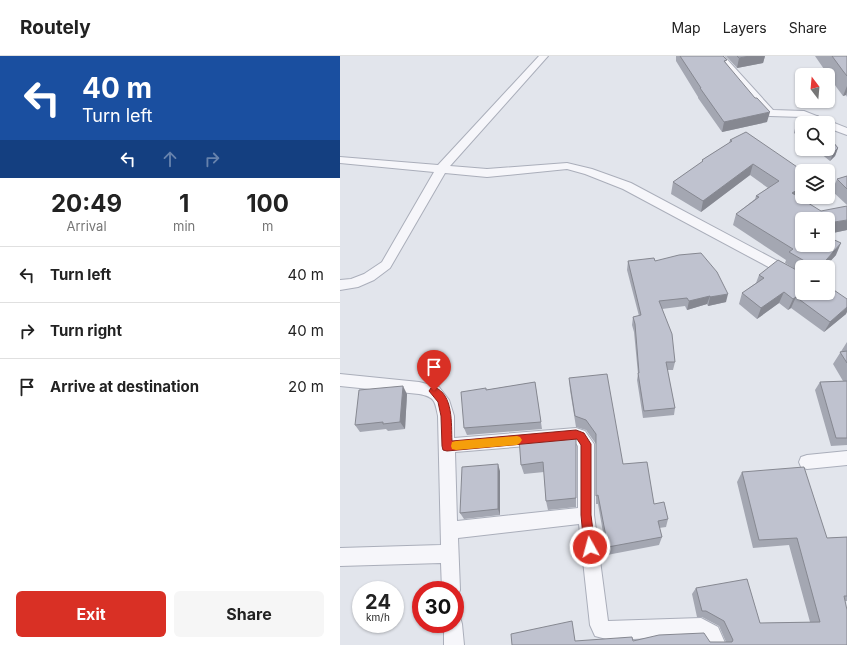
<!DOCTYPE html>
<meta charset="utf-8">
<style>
body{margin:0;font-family:Inter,sans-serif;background:#f6f6f6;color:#222;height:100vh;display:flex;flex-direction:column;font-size:15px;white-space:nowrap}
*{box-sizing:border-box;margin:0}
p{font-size:13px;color:#767676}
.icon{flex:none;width:22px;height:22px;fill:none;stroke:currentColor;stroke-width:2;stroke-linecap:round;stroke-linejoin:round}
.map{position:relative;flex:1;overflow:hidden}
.drawer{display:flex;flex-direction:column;background:#fff;width:340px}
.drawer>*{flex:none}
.guide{background:#1a4fa0;color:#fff;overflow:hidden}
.needle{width:26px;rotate:344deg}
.controls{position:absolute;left:455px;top:12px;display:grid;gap:8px}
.controls a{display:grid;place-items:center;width:40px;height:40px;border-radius:6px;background:#fff;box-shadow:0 1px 3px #0004;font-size:20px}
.speed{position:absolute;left:12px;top:525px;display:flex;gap:8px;font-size:20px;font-weight:700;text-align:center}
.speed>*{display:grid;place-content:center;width:52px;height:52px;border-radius:50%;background:#fff;box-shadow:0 1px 3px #0004;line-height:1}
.speed small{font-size:10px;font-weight:400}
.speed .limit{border:6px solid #d22;background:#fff;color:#111}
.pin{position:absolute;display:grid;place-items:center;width:34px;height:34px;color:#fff;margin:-41px -17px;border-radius:50% 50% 50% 0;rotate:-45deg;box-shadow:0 0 4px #0007}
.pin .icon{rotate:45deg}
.me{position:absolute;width:44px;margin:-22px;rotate:353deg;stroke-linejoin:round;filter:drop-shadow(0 0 3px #0008)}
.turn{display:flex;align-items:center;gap:14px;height:84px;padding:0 16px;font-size:18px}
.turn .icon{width:52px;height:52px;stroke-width:2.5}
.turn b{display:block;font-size:28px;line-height:34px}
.lanes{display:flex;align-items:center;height:38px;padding:0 16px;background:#0003;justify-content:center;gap:20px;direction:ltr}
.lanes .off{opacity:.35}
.eta{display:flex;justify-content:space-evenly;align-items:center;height:68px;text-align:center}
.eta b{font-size:24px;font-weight:700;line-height:28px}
.cta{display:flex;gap:8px;margin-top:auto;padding:8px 16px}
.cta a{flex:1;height:46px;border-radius:6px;background:#d93025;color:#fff;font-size:16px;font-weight:700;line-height:46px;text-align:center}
.cta a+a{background:#f6f6f6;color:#222}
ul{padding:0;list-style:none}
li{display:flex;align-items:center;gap:12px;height:56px;padding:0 16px;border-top:1px solid #e0e0e0}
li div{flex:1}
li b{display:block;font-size:15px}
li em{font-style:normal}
header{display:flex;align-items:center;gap:24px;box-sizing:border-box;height:56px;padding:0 20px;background:#fff;border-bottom:1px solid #e0e0e0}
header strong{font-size:19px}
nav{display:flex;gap:22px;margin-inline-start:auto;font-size:14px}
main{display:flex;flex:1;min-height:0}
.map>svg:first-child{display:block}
</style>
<header>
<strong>Routely</strong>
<nav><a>Map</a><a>Layers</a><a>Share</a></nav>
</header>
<main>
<section class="drawer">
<div class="guide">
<div class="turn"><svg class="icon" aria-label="left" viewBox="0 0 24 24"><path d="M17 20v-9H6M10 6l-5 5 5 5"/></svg><div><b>40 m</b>Turn left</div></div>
<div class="lanes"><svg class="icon" aria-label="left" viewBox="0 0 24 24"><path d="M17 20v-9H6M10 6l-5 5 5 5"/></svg><svg class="icon off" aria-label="ahead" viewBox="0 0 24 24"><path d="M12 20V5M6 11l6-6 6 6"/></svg><svg class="icon off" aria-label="right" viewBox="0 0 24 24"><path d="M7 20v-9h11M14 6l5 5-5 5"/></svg></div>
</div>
<div class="eta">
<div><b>20:49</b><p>Arrival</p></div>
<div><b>1</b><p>min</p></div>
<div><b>100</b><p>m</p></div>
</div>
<ul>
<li><svg class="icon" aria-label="left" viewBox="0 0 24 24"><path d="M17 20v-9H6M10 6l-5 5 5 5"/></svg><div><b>Turn left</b></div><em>40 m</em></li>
<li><svg class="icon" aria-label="right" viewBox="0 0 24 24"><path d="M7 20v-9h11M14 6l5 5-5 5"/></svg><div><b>Turn right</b></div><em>40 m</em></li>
<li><svg class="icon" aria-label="arrive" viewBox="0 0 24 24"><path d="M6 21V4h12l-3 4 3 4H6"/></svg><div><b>Arrive at destination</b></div><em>20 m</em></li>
</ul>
<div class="cta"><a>Exit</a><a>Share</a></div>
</section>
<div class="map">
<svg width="507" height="589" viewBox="0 0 507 589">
<rect width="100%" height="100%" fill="#e2e5ec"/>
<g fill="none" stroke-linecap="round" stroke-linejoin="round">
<defs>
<g id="street">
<path d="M199,0H208L110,110L147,113L227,107L252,113L291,127L462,218V229L283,133L245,118L227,113L147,121L105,117L50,212L34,224L18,231L0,234V224L11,223L24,218L42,206L94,116L0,107V101L98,109Z"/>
<path d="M375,0H384L433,54L464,55L507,72V79L488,72V67H476L462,61L430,60L426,59L420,53Z"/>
<path d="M0,318L79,326L99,331L109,344L114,360V382L236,372L245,375L254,388V459L268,565L361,562L378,571L386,589H366L364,584L360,580L270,584L255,580L250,569L239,468L118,482L120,534L117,540L115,541V534H102L101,507L0,510V492L101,489L98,360C95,345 95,341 79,338L0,330ZM235,386L238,390V452L117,465L115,396Z"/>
<path d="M507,395V409L467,413L461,411L459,406L461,401L467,399Z"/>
<path d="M115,559L120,561L122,568L124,589H104V568H115Z"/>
</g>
</defs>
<use href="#street" stroke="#aaaeba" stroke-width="2"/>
<use href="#street" fill="#f6f6fa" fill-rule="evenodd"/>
</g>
<g fill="#a4a7b2">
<path d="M336,0H383L386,7L427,66L382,76L358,42V41L336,5Z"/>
<path d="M386,0H425L423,7L397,12Z"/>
<path d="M475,0H507V41L506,39L503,40L497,32Z"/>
<path d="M478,60L493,68L490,77L488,78V67H462V83L454,77L456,68Z"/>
<path d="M488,80L498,92L495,100L490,105L475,93H488Z"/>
<path d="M390,84L462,115V140L459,141L507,174L488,178V163H462L496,199L485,211H462V237L506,258L484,276L451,252L448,254L439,247L417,263L399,248L402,237L416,227L419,219L455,213L445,207L446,204L393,169L396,158L415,143L416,140L428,132L410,119L361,156L331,138L333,126L362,106V104L389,87Z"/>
<path d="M507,120V149L492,135L497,123Z"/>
<path d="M288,205H315L386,246L368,250L367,248L347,254L345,250L322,253L335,306L333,314H327L335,352L334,359L303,362L297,324L298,318L294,276L292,269L293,261L299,260L287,214Z"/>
<path d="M507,286V389L491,390L475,334L480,326L503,325L493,308Z"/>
<path d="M229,322L283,408L314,448L328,463L326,471L319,472L322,481L319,489L267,499L258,448H256V388L246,374L236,371L230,334Z"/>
<path d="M195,326L202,373L127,379L124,372L146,334Z"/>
<path d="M67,338L65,373L48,375L46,373L20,376L15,369Z"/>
<path d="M236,390V451L208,454L206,445L204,416L184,418L181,409Z"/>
<path d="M160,415V459L124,463L120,457Z"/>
<path d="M402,416L487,482L507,481V545H505L507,589L235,585L386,586L379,570L362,561H357L352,538L356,532L420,567L470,566L449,489L413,492L397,426Z"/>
</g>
<g fill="#868891">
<path d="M410,0H425L423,7L397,12L399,2Z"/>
<path d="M507,30V36L506,39L503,40Z"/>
<path d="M430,56L427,66L382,76L384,66Z"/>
<path d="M493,68L490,77L488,78V70Z"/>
<path d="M498,92L495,100L490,105L494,96Z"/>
<path d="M413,108L410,119L361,156L363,145Z"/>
<path d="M462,131V140L447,148L452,137Z"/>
<path d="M507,164V174L488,178V167Z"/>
<path d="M501,187L496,199L485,211H480Z"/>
<path d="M444,236L439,247L417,263L421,252Z"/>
<path d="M388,238L386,246L368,250L370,241Z"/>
<path d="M370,240L367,248L347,254L349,245Z"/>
<path d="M456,241L451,252L448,254L453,243Z"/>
<path d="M507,251V256L506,258L484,276L490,266Z"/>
<path d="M63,330L67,338L65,373L60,366Z"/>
<path d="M158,408L160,415V459L158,453Z"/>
</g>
<g fill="#bfc2cf" stroke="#868891">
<path d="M340,0H383L387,4L384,5L415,42H417L430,56L384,66L360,32H361Z"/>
<path d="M397,0H410L399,2Z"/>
<path d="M492,0H507V20L503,15Z"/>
<path d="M478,60L493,68L488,70V67H462V72L456,68Z"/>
<path d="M406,76L463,115H462V131L452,137L481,155L507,150V164L488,167V163H462V189H488V181L501,187L480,211H468V207L449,196L453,193L396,158L419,141L416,140L439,125L413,108L363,145L333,126L363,105L362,104L392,85L390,84Z"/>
<path d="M488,80L498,92L494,96L488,92Z"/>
<path d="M507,120V133L497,123Z"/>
<path d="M361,197L377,216L388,238L370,241V240L349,245L347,242L319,245L332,278L335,306H326L335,352L304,355L298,317H299L295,268L293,261L301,259L288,205L314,202L315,205L339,199Z"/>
<path d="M438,204L462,217V237H488V230L507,243V251L490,266L456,241L453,243L444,236L421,252L402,237L424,222L419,219Z"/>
<path d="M507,295V307L500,296Z"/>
<path d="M267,318L283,408L307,406L314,448L324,446L328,463L318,465L322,481L268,491L258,439L256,440V378L246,364L235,360L229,322Z"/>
<path d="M507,325V382H496L480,326Z"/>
<path d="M195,326L201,366L124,372L121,336L146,332V334Z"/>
<path d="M63,330L60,366L43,368V366L15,369L19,334Z"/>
<path d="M234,377L236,380V442L206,445L203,406L181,409L179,382Z"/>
<path d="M158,408V453L120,457L122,411Z"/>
<path d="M464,411L487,482L507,481V540H504L507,554V589H172L171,578L232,565L235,585L292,581L293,585L319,579L364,577L370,586H392L393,584L384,565L366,555H362L356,532L407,523L420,567L480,566L457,482L419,484L402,416Z"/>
</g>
<path fill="#d93025" stroke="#8d1f18" d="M94,331C114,338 111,369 112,385L236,374L244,377L251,388V459L255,491L254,495L250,496L246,495L244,491L241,459V389L237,383L107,395L103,394L102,390L101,360L98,346L89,335L91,332Z"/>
<path fill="#f59e0b" d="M177,380L180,381L182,384L180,387L177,389L116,394L112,393L111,390L112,386L116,385Z"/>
</svg>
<div class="controls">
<a><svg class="needle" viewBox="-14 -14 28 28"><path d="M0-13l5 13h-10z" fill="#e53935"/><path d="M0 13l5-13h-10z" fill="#767676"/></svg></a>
<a><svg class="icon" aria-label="search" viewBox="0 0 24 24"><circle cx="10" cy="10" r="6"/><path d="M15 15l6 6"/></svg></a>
<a><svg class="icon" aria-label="layers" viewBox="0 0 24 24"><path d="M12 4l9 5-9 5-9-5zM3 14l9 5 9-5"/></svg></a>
<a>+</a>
<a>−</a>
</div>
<div class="speed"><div>24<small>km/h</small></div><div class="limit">30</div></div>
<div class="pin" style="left:94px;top:335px;background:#d93025"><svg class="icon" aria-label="arrive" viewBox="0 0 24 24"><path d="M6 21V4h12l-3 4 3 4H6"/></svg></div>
<svg class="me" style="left:250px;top:491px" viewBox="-20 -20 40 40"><circle r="17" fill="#d93025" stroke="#fff" stroke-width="3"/><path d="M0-11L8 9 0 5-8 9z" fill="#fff"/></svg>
</div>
</main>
